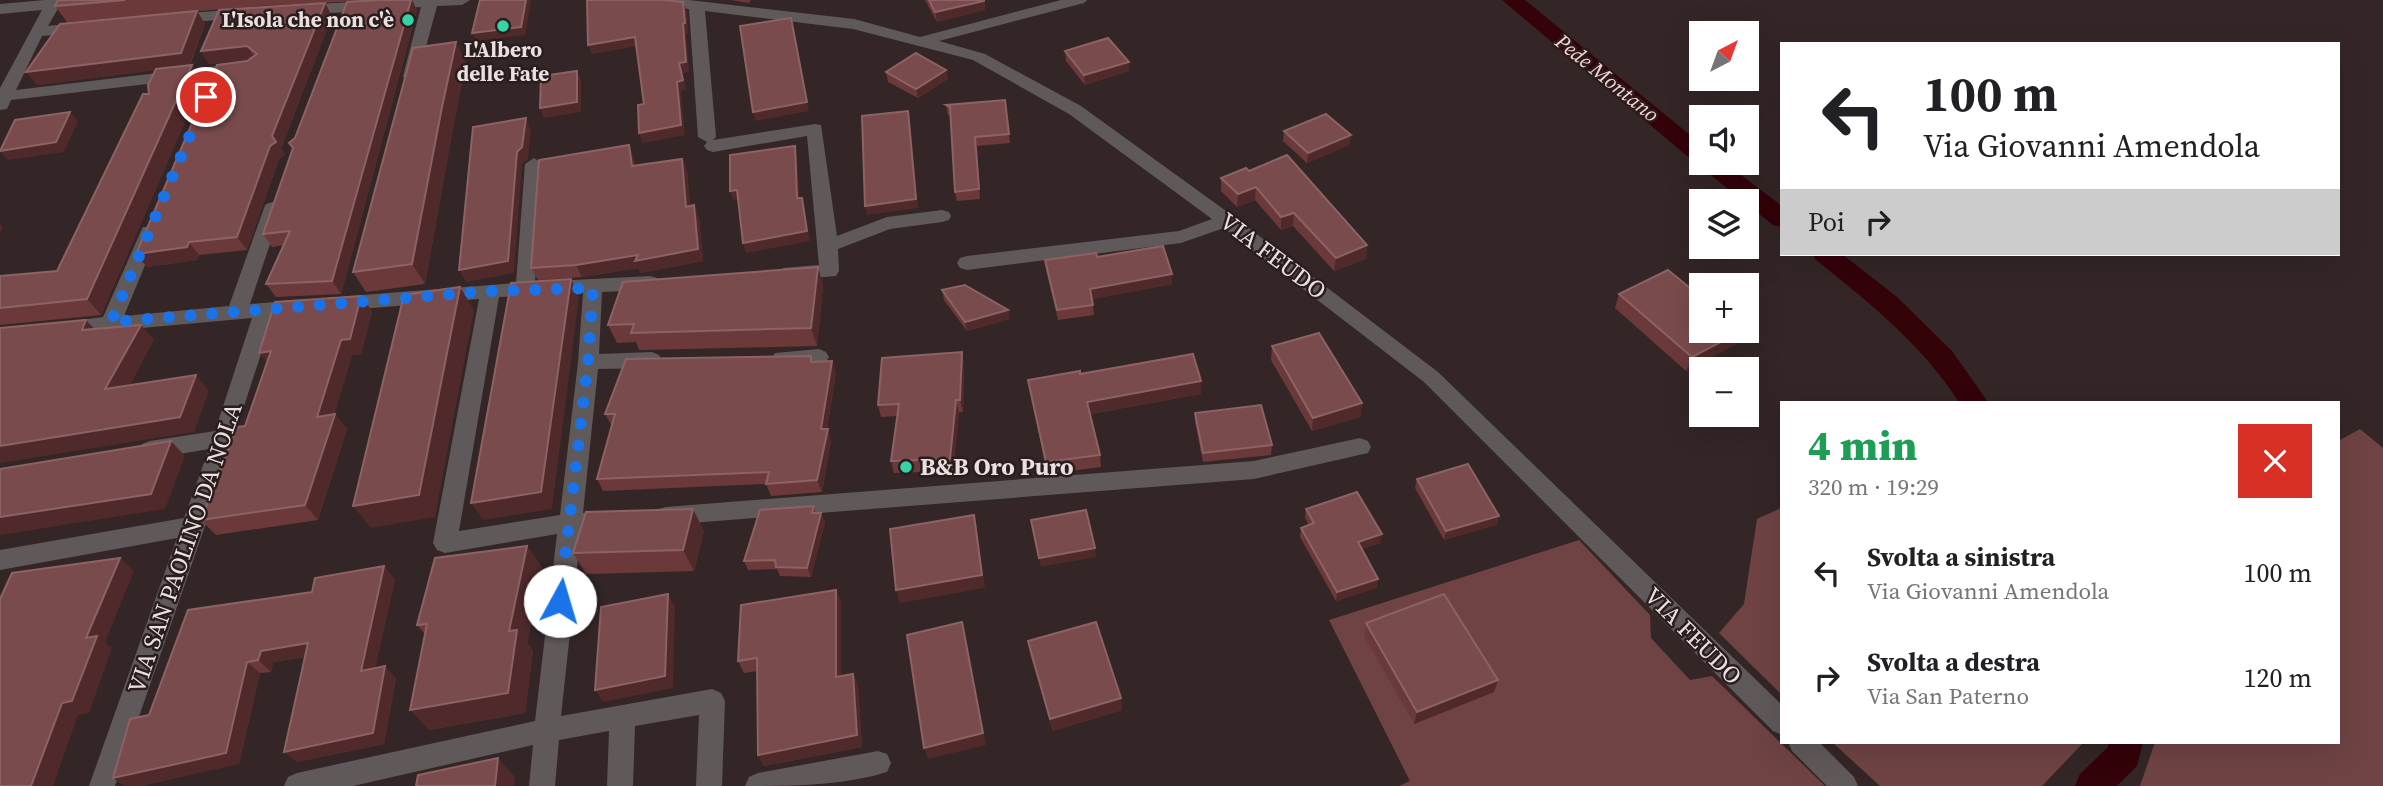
<!DOCTYPE html>
<html lang="it">
<meta charset="utf-8">
<style>
body{margin:0;font-family:"Source Serif 4",serif;background:#f2f2f2;color:#202124;height:100vh;display:flex;flex-direction:column;font-size:26px;white-space:nowrap}
*{box-sizing:border-box;margin:0}
p{font-size:23px;color:#757577}
.icon{flex:none;width:38px;height:38px;fill:none;stroke:currentColor;stroke-width:2;stroke-linecap:round;stroke-linejoin:round}
.map{position:relative;flex:1;overflow:hidden}
.sheet{position:absolute;left:1780px;top:401px;width:560px;height:343px;display:flex;flex-direction:column;background:#fff;border-radius:0px;box-shadow:0 7px 28px #0002}
.sheet>*{flex:none}
.guide{position:absolute;left:1780px;top:42px;width:560px;height:214px;border-radius:0px;box-shadow:0 7px 28px #0002;background:#fff;color:#202124;overflow:hidden}
.needle{width:46px;rotate:41deg}
.buttons{position:absolute;left:1689px;top:21px;display:grid;gap:14px}
.buttons a{display:grid;place-items:center;width:70px;height:70px;border-radius:0px;background:#fff;box-shadow:0 7px 28px #0002;font-size:35px}
.pin{position:absolute;display:grid;place-items:center;width:60px;height:60px;color:#fff;margin:-30px;border:4px solid #fff;border-radius:50%;box-shadow:0 2px 7px #0007}
.me{position:absolute;width:77px;margin:-38px;rotate:6deg;stroke-linejoin:round;filter:drop-shadow(0 0 5px #0008)}
.turn{display:flex;align-items:center;gap:24px;height:147px;padding:0 28px;font-size:32px}
.turn .icon{width:91px;height:91px;stroke-width:2.5}
.turn b{display:block;font-size:49px;line-height:60px}
.then{display:flex;align-items:center;height:66px;padding:0 28px;background:#0003;gap:14px;font-size:26px}
.round{display:grid;place-items:center;flex:none;width:74px;height:74px;border-radius:0px;background:#f2f2f2}
.head{display:flex;align-items:center;justify-content:space-between;height:119px;padding:0 28px}
h1{font-size:42px;font-weight:800;line-height:52px;color:#1e9e55}
ul{padding:0;list-style:none}
li{display:flex;align-items:center;gap:21px;height:105px;padding:0 28px}
li div{flex:1}
li b{display:block;font-size:26px}
li em{font-style:normal}
.map>svg:first-child{display:block}
</style>
<div class="map">
<svg width="2383" height="786" viewBox="0 0 2383 786">
<rect width="100%" height="100%" fill="#342626"/>
<g fill="#6f4344">
<path d="M2360,429L2383,448V786H2140L2155,742H2338V441Z"/>
<path d="M1781,508V694L1719,633L1744,604L1757,519Z"/>
<path d="M1579,540L1650,615L1651,638L1690,680L1712,676L1825,786H1399L1410,781L1329,620Z"/>
<path d="M1832,742H2084L2042,786H1880Z"/>
</g>
<g fill="none" stroke-linecap="round" stroke-linejoin="round">
<g fill="#340209" fill-rule="evenodd">
<path d="M1502,0H1525L1701,144V163H1725L1782,206V227L1773,225L1702,168L1698,163L1693,161Z"/>
<path d="M1812,254H1842L1897,297L1952,351L1988,402H1959C1922,345 1870,303 1816,260Z"/>
<path d="M2109,742H2143L2137,766L2117,786H2075L2080,774L2108,747Z"/>
</g>
<g fill="#605959" fill-rule="evenodd">
<path d="M45,0H63L48,26L84,22L92,27L84,32L42,36L16,90L241,63L249,68L241,73L11,100L7,109L0,110V88L42,10L0,14V4Z"/>
<path d="M387,0H470L462,5L437,6L417,80H405L403,76L421,7L301,15L293,10L301,5Z"/>
<path d="M641,0H689L854,19L920,37L1061,0H1087L1084,3L939,41L985,54L1081,106L1233,216L1438,372L1782,705V735L1773,731L1424,382L1224,228L1181,243L967,270L960,268L957,263L960,258L967,256L1179,231L1212,219L1069,114L973,60L853,29L705,11L716,137L713,140L815,124L821,125L837,236L887,217L942,210L949,212L951,216L949,220L942,222L890,229L838,249L839,271L836,276L790,280L783,278L780,273L783,268L819,265L807,136L713,152L707,150L704,146L707,142L698,137L689,9L649,5Z"/>
<path d="M244,9L250,11L252,14L250,17L172,24L164,19L172,14Z"/>
<path d="M534,158L543,164L535,282L650,276L657,278L660,283L657,288L650,290L602,292L599,354L652,352L659,355L662,360L659,365L652,368L598,369L583,513L609,511L617,513L620,520L617,527L581,531L561,716L712,689L721,693L725,701L722,786H696L699,715L635,726L633,786H607L609,731L559,740L555,786H529L533,745L353,786H284L288,777L297,773L535,721L557,534L445,553L437,550L433,543L479,299L337,311L330,309L327,304L330,299L337,297L516,283L525,164ZM583,293L578,362L560,515L459,531L499,297Z"/>
<path d="M273,202L280,204L282,208L250,304L301,300L308,302L311,307L308,312L273,317L205,526L115,786H89L177,538L0,570V550L184,518L209,449L150,459L142,456L139,450L142,444L150,441L215,431L252,318L65,335L58,333L55,328L58,323L103,317L141,231L143,227H157L159,231L124,316L229,306L264,208L266,204Z"/>
<path d="M819,349L826,352L829,357L826,362C812,367 789,368 775,363L772,358L775,353Z"/>
<path d="M1360,438L1368,441L1371,447L1368,453L1254,479L666,525L658,523L655,516L658,509L666,507L1254,461Z"/>
<path d="M1788,742H1819L1854,777L1858,786H1827L1792,751Z"/>
<path d="M878,751L887,754L891,763L887,772C842,786 792,786 745,786L749,777L758,773Z"/>
</g>
</g>
<g fill="#6c393b">
<path d="M58,0H378L259,6L67,22L55,6Z"/>
<path d="M378,0H412L417,10L341,294L276,297L266,284L284,245L272,247L263,234L293,149L295,138Z"/>
<path d="M731,0H751L749,3Z"/>
<path d="M925,0H984L985,10L937,22Z"/>
<path d="M325,3L332,16L281,149L285,155L279,159L247,250L199,255L197,260L147,267L136,254L247,61L250,59L209,64L201,51Z"/>
<path d="M197,11L205,24L190,65H192L203,80L101,315L0,325V276L57,271L149,94L155,70L37,85Z"/>
<path d="M1065,51L1129,62V71L1085,85L1066,61Z"/>
<path d="M466,62L453,128L425,284L366,292L353,272Z"/>
<path d="M886,72L948,79L918,98L888,82Z"/>
<path d="M1005,100L1010,143L977,146L980,199L957,201L955,192L950,116L948,115L946,105Z"/>
<path d="M1284,131L1351,135L1349,145L1307,163L1283,141Z"/>
<path d="M634,158L635,166L682,159L687,171L690,206L699,218L703,261L641,273L638,268L582,277L538,280L531,268Z"/>
<path d="M1249,171L1367,245L1366,259L1334,271L1293,226L1281,230L1255,200L1237,207L1221,191V178Z"/>
<path d="M1097,257L1172,284L1092,299L1094,315L1058,320L1046,270L1045,260Z"/>
<path d="M818,267L823,285L817,346L639,350L636,342L617,343L608,325Z"/>
<path d="M942,290L1008,310L1009,319L967,331L944,300Z"/>
<path d="M1619,294L1736,344L1686,371L1615,308Z"/>
<path d="M361,296L372,311L361,354L352,355L334,414L347,429L318,520L216,535L201,520L245,426Z"/>
<path d="M1272,346L1362,403L1360,417L1312,431L1271,360Z"/>
<path d="M962,352L964,365L963,412H959L953,471L894,473L891,461L897,416L881,417L878,405Z"/>
<path d="M811,356L813,362L836,373L827,429L831,441L822,492L771,496L766,484L603,491L597,479L612,426L605,414Z"/>
<path d="M1080,374L1201,394L1090,414L1100,455L1101,467L1047,474L1028,380Z"/>
<path d="M1195,413L1272,445L1271,455L1203,462L1195,422Z"/>
<path d="M1417,479L1499,516L1496,525L1444,540L1415,488Z"/>
<path d="M814,506L816,513H821L825,522L811,577L780,576L777,569L748,570L744,561Z"/>
<path d="M1306,509L1380,543L1362,549L1378,579L1376,588L1336,601L1300,537L1301,528L1309,525L1305,518Z"/>
<path d="M704,531L694,571L586,574L573,553Z"/>
<path d="M527,546L542,568L527,643L533,651L525,713L429,730L425,634L417,625Z"/>
<path d="M395,579L375,668L396,678L384,744L297,762L305,657L273,662L271,672L260,673L239,764L149,715Z"/>
<path d="M836,590L841,603V676L853,674L858,686L862,747L764,766L758,755L757,671L744,673L738,661Z"/>
<path d="M1366,623L1494,692L1414,724L1364,636Z"/>
<path d="M1028,641L1122,710L1053,731L1030,654Z"/>
</g>
<g fill="#502a2b">
<path d="M411,0H412L417,10L341,294L332,281Z"/>
<path d="M526,0H531L525,35L476,41L472,33Z"/>
<path d="M984,1L985,10L937,22L935,12Z"/>
<path d="M683,2L687,11L688,33L686,34L689,72L683,73L686,90L681,91L685,135L643,143L639,133L677,82L683,24Z"/>
<path d="M325,3L332,16L281,149L285,155L279,159L247,250L237,237L272,136Z"/>
<path d="M197,11L205,24L189,66L37,85L26,72Z"/>
<path d="M791,18L809,111L756,121L753,112Z"/>
<path d="M635,37L638,46L592,54L588,45Z"/>
<path d="M456,42L466,62L453,128L425,284L412,264L442,107Z"/>
<path d="M247,46L255,58L209,64L201,51Z"/>
<path d="M1129,62V71L1085,85L1084,75Z"/>
<path d="M192,65L203,80L101,315L87,299Z"/>
<path d="M946,70L948,79L918,98L916,89Z"/>
<path d="M577,71L581,80V112L544,118L540,108Z"/>
<path d="M908,111L910,121L918,208L867,215L865,206Z"/>
<path d="M70,112L78,121L64,152L8,160L0,151Z"/>
<path d="M526,118L531,130L528,159L522,164L514,273L466,282L459,270L517,152Z"/>
<path d="M1351,135L1349,145L1307,163L1308,153Z"/>
<path d="M975,137L977,146L980,199L979,189Z"/>
<path d="M629,145L634,158L637,178L632,166Z"/>
<path d="M795,146L797,156L800,208L797,198Z"/>
<path d="M682,159L687,171L691,219L686,207Z"/>
<path d="M1256,187L1255,200L1237,207L1238,194Z"/>
<path d="M737,190L740,199L733,200L730,191Z"/>
<path d="M802,198L804,207L810,241L746,253L743,243Z"/>
<path d="M694,205L699,218L703,261L641,273L638,268L582,277L576,265Z"/>
<path d="M1294,213L1293,226L1281,230V217Z"/>
<path d="M0,224L3,227L0,234Z"/>
<path d="M189,242L199,255L197,260L147,267L136,254Z"/>
<path d="M1367,245L1366,259L1334,271L1336,258Z"/>
<path d="M818,267L823,285L817,346L811,328Z"/>
<path d="M1172,274V284L1091,299L1090,289Z"/>
<path d="M571,279L579,297L552,509L483,520L471,503Z"/>
<path d="M460,287L474,310L435,517L371,528L353,506Z"/>
<path d="M361,296L372,311L361,354L352,355L329,432L317,417L341,340Z"/>
<path d="M1008,310L1009,319L967,331L965,322Z"/>
<path d="M86,320L100,335L82,330Z"/>
<path d="M141,325L154,340L120,404L105,389Z"/>
<path d="M1742,331L1736,344L1686,371L1692,357Z"/>
<path d="M271,351L272,368L259,353Z"/>
<path d="M962,352L964,365L963,412L960,400Z"/>
<path d="M832,361L836,373L825,441L821,429Z"/>
<path d="M196,375L209,391L194,432L0,463V446Z"/>
<path d="M1201,381V394L1088,414L1087,402Z"/>
<path d="M956,400L959,412L953,471L950,459Z"/>
<path d="M1362,403L1360,417L1312,431L1313,418Z"/>
<path d="M335,414L347,429L318,520L305,505Z"/>
<path d="M828,429L831,441L822,492L817,480Z"/>
<path d="M171,441L185,456L165,509L0,535V517Z"/>
<path d="M693,509L704,531L694,571L683,550Z"/>
<path d="M821,513L825,522L811,577L807,568Z"/>
<path d="M974,515L977,528L985,588L900,603L896,590Z"/>
<path d="M1499,516L1496,525L1444,540L1446,531Z"/>
<path d="M1382,534L1380,543L1356,551L1358,542Z"/>
<path d="M527,546L542,568L527,643L533,651L525,713L429,730L410,710L509,631Z"/>
<path d="M1095,548L1096,557L1041,567L1039,558Z"/>
<path d="M120,558L134,571L105,642L112,648L89,713L78,715L53,786H31L86,638Z"/>
<path d="M384,566L395,579L372,683L361,671Z"/>
<path d="M1378,579L1376,588L1336,601L1337,592Z"/>
<path d="M836,590L841,603V689L836,677Z"/>
<path d="M668,594L675,607L673,688L603,702L595,690Z"/>
<path d="M962,622L986,745L928,759L924,748Z"/>
<path d="M308,643L320,654L273,662L271,672L258,660L261,651Z"/>
<path d="M247,662L260,673L239,764L142,786H124L113,778Z"/>
<path d="M385,666L396,678L384,744L297,762L284,752Z"/>
<path d="M853,674L858,686L862,747L764,766L758,755Z"/>
<path d="M1498,680L1494,692L1414,724L1417,712Z"/>
<path d="M1121,698L1122,710L1053,731L1050,719Z"/>
<path d="M498,758L515,777L514,786H495Z"/>
</g>
<g fill="#7a4b4d" stroke="#8c6264" stroke-width="2">
<path d="M58,0H125L55,6Z"/>
<path d="M378,0H411L332,281L266,284L290,231L263,234L293,148L289,143L295,138L347,2Z"/>
<path d="M480,0H526L521,27L472,33Z"/>
<path d="M587,0H664L683,2L685,23L683,24L686,62L679,63L683,80L677,82L681,125L639,133L638,105L644,104L635,37L588,45Z"/>
<path d="M929,0H984V1L935,12Z"/>
<path d="M325,3L272,136L276,142L270,146L237,237L189,242L187,247L136,254L217,65L247,61L257,54L247,46L201,51L219,10Z"/>
<path d="M197,11L181,53L26,72L60,24Z"/>
<path d="M791,18L807,102L753,112L740,26Z"/>
<path d="M1108,38L1129,62L1084,75L1065,51Z"/>
<path d="M456,42L442,107L412,264L353,272L413,48Z"/>
<path d="M916,53L946,70L916,89L886,72Z"/>
<path d="M192,65L87,299L0,308V276L57,271L143,94H149L148,85L156,69Z"/>
<path d="M577,71V102L540,108L541,76Z"/>
<path d="M1005,100L1009,134L975,137L979,189L955,192L950,107L946,105Z"/>
<path d="M908,111L916,199L865,206L862,116Z"/>
<path d="M70,112L56,142L0,151L15,120Z"/>
<path d="M1326,114L1351,135L1308,153L1284,131Z"/>
<path d="M526,118L522,147L517,152L508,261L459,270L473,127Z"/>
<path d="M629,145L632,166L682,159L686,207L694,205L698,249L635,261L638,255L576,265L531,268L539,160Z"/>
<path d="M795,146L797,198H802L807,231L743,243L737,190L730,191V155Z"/>
<path d="M1287,155L1367,245L1336,258L1294,213L1281,217L1256,187L1238,194L1221,178L1246,168L1249,171Z"/>
<path d="M1163,246L1172,274L1090,289L1093,305L1057,310L1045,260L1096,253L1097,257Z"/>
<path d="M818,267L811,328L631,333L634,324L608,325L623,282Z"/>
<path d="M1668,270L1701,297V331H1742L1692,357L1619,294Z"/>
<path d="M571,279L541,492L471,503L511,283Z"/>
<path d="M965,285L1008,310L965,322L942,290Z"/>
<path d="M460,287L419,495L353,506L404,295Z"/>
<path d="M361,296L350,339L341,340L317,417L335,414L305,505L201,520L237,427L245,426L271,351L259,353L275,302Z"/>
<path d="M86,320L82,330L141,325L105,389L196,375L180,417L0,446V328Z"/>
<path d="M1319,333L1362,403L1313,418L1272,346Z"/>
<path d="M962,352L960,400H956L950,459L891,461L899,404L878,405L882,358Z"/>
<path d="M1193,354L1201,381L1087,402L1100,455L1046,462L1028,380L1080,371V374Z"/>
<path d="M811,356V362L832,361L821,429H828L817,480L766,484L769,472L597,479L615,414H605L626,359Z"/>
<path d="M1261,405L1272,445L1203,453L1195,413Z"/>
<path d="M171,441L151,494L0,517V469Z"/>
<path d="M1468,464L1499,516L1446,531L1417,479Z"/>
<path d="M1357,492L1382,534L1358,542L1378,579L1337,592L1301,528L1314,523L1306,509Z"/>
<path d="M814,506L812,513H821L807,568L776,567L775,560L744,561L760,510Z"/>
<path d="M693,509L683,550L573,553L586,512Z"/>
<path d="M1086,510L1095,548L1039,558L1031,520Z"/>
<path d="M974,515L982,575L896,590L890,529Z"/>
<path d="M527,546L509,631L517,630L508,693L410,710L427,624L417,625L435,558Z"/>
<path d="M120,558L86,638L97,636L72,701L62,703L31,786H0V599L12,573Z"/>
<path d="M384,566L361,671L385,666L373,733L284,752L308,643L261,651L258,660L247,662L226,753L113,778L130,719L149,715L188,610L312,592L315,578Z"/>
<path d="M836,590V677L853,674L857,735L758,755L757,658L738,661L741,605Z"/>
<path d="M668,594L665,676L595,690L601,607Z"/>
<path d="M1444,594L1498,680L1417,712L1366,623Z"/>
<path d="M962,622L983,733L924,748L907,635Z"/>
<path d="M1096,622L1121,698L1050,719L1028,641Z"/>
<path d="M498,758L495,786H416L418,775Z"/>
</g>
<g fill="none" stroke-linecap="round" stroke-linejoin="round">
<path stroke="#1a73e8" stroke-width="12" stroke-dasharray="0 21.6" d="M206,97L111,322L490,291L593,288L588,362L560,601"/>
</g>
<g fill="#35d4a7" stroke="#2a1d1d" stroke-width="2.5">
<circle cx="408" cy="20" r="7"/>
<circle cx="503" cy="26" r="7"/>
<circle cx="906" cy="467" r="7"/>
</g>
<g text-anchor="middle" stroke-width="5" stroke-linejoin="round" paint-order="stroke">
<g font-size="21" font-weight="bold" fill="#eae0e0" stroke="#2a1d1d" text-anchor="end">
<text x="394" y="27">L'Isola che non c'è</text>
<text x="503" y="57" text-anchor="middle">L'Albero<tspan x="503" dy="24">delle Fate</tspan></text>
</g>
<g font-size="21" font-style="italic" fill="#fad3d2" stroke="#2a1d1d">
<text transform="translate(1607 78) rotate(39)" y="7">Pede Montano</text>
</g>
<g font-size="24" fill="#eae0e0" stroke="#2a1d1d">
<text transform="translate(1273 256) rotate(37)" y="8">VIA FEUDO</text>
<text transform="translate(185 548) rotate(-71)" y="8">VIA SAN PAOLINO DA NOLA</text>
<text transform="translate(1693 636) rotate(45)" y="8">VIA FEUDO</text>
</g>
<g font-size="24" font-weight="bold" fill="#eae0e0" stroke="#2a1d1d" text-anchor="start">
<text x="920" y="475">B&amp;B Oro Puro</text>
</g>
</g>
</svg>
<div class="buttons">
<a><svg class="needle" viewBox="-14 -14 28 28"><path d="M0-13l5 13h-10z" fill="#e53935"/><path d="M0 13l5-13h-10z" fill="#757577"/></svg></a>
<a><svg class="icon" aria-label="sound" viewBox="0 0 24 24"><path d="M4 9h4l5-4v14l-5-4H4zM17 9q2 3 0 6"/></svg></a>
<a><svg class="icon" aria-label="layers" viewBox="0 0 24 24"><path d="M12 4l9 5-9 5-9-5zM3 14l9 5 9-5"/></svg></a>
<a>+</a>
<a>−</a>
</div>
<div class="pin" style="left:206px;top:97px;background:#d93025"><svg class="icon" aria-label="arrive" viewBox="0 0 24 24"><path d="M6 21V4h12l-3 4 3 4H6"/></svg></div>
<svg class="me" style="left:560px;top:601px" viewBox="-20 -20 40 40"><circle r="19" fill="#fff"/><path d="M0-13L10 11 0 6-10 11z" fill="#1a73e8"/></svg>
<div class="guide">
<div class="turn"><svg class="icon" aria-label="left" viewBox="0 0 24 24"><path d="M17 20v-9H6M10 6l-5 5 5 5"/></svg><div><b>100 m</b>Via Giovanni Amendola</div></div>
<div class="then">Poi<svg class="icon" aria-label="right" viewBox="0 0 24 24"><path d="M7 20v-9h11M14 6l5 5-5 5"/></svg></div>
</div>
<section class="sheet">
<div class="head"><div><h1>4 min</h1><p>320 m · 19:29</p></div><a class="round" style="background:#d93025;color:#fff"><svg class="icon" aria-label="close" viewBox="0 0 24 24"><path d="M6 6l12 12M18 6L6 18"/></svg></a></div>
<ul>
<li><svg class="icon" aria-label="left" viewBox="0 0 24 24"><path d="M17 20v-9H6M10 6l-5 5 5 5"/></svg><div><b>Svolta a sinistra</b><p>Via Giovanni Amendola</p></div><em>100 m</em></li>
<li><svg class="icon" aria-label="right" viewBox="0 0 24 24"><path d="M7 20v-9h11M14 6l5 5-5 5"/></svg><div><b>Svolta a destra</b><p>Via San Paterno</p></div><em>120 m</em></li>
</ul>
</section>
</div>
